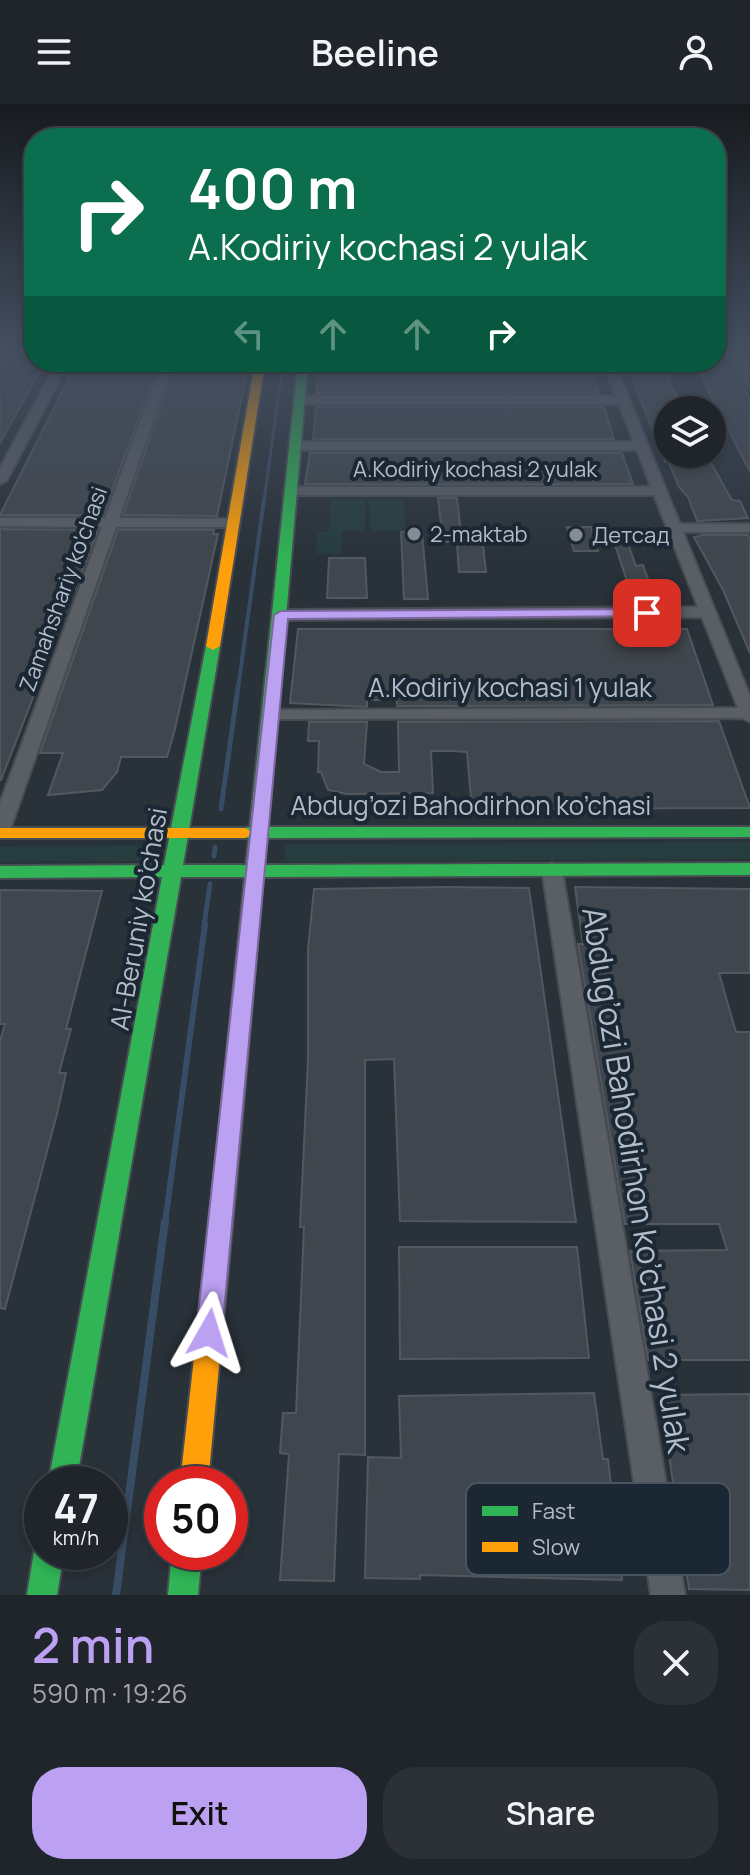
<!DOCTYPE html>
<meta charset="utf-8">
<style>
body{margin:0;font-family:Manrope,sans-serif;background:#2c3137;color:#f1f3f6;height:100vh;display:flex;flex-direction:column;font-size:30px;white-space:nowrap}
*{box-sizing:border-box;margin:0}
p{font-size:26px;color:#a1a5a9}
.icon{flex:none;width:44px;height:44px;fill:none;stroke:currentColor;stroke-width:2;stroke-linecap:round;stroke-linejoin:round}
.map{position:relative;height:1491px;overflow:hidden}
.panel{display:flex;flex-direction:column;background:#1f252b;flex:1}
.panel>*{flex:none}
.top-card{position:absolute;left:24px;top:24px;width:702px;height:244px;border-radius:32px;box-shadow:0 4px 12px #0003,0 0 0 2px #3c4247;background:#0b6e4f;color:#fff;overflow:hidden}
.controls{position:absolute;left:654px;top:292px;display:grid;gap:16px}
.controls a{display:grid;place-items:center;width:72px;height:72px;border-radius:50%;background:#1f252b;box-shadow:0 4px 12px #0003,0 0 0 2px #3c4247;font-size:40px}
.speed{position:absolute;left:24px;top:1362px;display:flex;gap:16px;font-size:40px;font-weight:700;text-align:center}
.speed>*{display:grid;place-content:center;width:104px;height:104px;border-radius:50%;background:#1f252b;box-shadow:0 4px 12px #0003,0 0 0 2px #3c4247;line-height:1}
.speed small{font-size:20px;font-weight:400}
.speed .limit{border:12px solid #d22;background:#fff;color:#111}
.pin{position:absolute;display:grid;place-items:center;width:68px;height:68px;color:#fff;margin:-34px;border-radius:16px;box-shadow:0 4px 12px #0006}
.me{position:absolute;width:88px;margin:-44px;rotate:6deg;stroke-linejoin:round;filter:drop-shadow(0 0 6px #0008)}
.turn{display:flex;align-items:center;gap:28px;height:168px;padding:0 32px;font-size:36px}
.turn .icon{width:104px;height:104px;stroke-width:2.5}
.turn b{display:block;font-size:56px;line-height:68px}
.lanes{display:flex;align-items:center;height:76px;padding:0 32px;background:#0003;justify-content:center;gap:40px;direction:ltr}
.lanes .off{opacity:.35}
.round{display:grid;place-items:center;flex:none;width:84px;height:84px;border-radius:32px;background:#2c3137}
.headline{display:flex;align-items:center;justify-content:space-between;height:136px;padding:0 32px}
h1{font-size:48px;font-weight:600;line-height:60px;color:#bca0f2}
.button{display:flex;gap:16px;margin-top:auto;padding:16px 32px}
.button a{flex:1;height:92px;border-radius:32px;background:#bca0f2;color:#111;font-size:32px;font-weight:600;line-height:92px;text-align:center}
.button a+a{background:#2c3137;color:#f1f3f6}
header{display:flex;justify-content:space-between;align-items:center;height:104px;padding:0 32px;background:#1f252b;font-size:36px;font-weight:600}
.map>svg:first-child{display:block}
</style>
<header><svg class="icon" aria-label="menu" viewBox="0 0 24 24"><path d="M4 6h16M4 12h16M4 18h16"/></svg>Beeline<svg class="icon" aria-label="person" viewBox="0 0 24 24"><circle cx="12" cy="8" r="4"/><path d="M4 21q1-7 8-7t8 7"/></svg></header>
<div class="map">
<svg width="750" height="1491" viewBox="0 0 750 1491">
<rect width="100%" height="100%" fill="#293139"/>
<g fill="#263c3f">
<path d="M331,395H365V427H342L341,450H316L317,428H329Z"/>
<path d="M369,395H403L405,427H370Z"/>
<path d="M750,738V755L284,758L285,740Z"/>
<path d="M154,741L159,744L156,754L149,757L0,758V742Z"/>
</g>
<g fill="none" stroke-linecap="round" stroke-linejoin="round">
<path stroke="#374c65" stroke-width="3" d="M264,397L283,258"/>
<path stroke="#374c65" stroke-width="4" d="M238,585L264,395"/>
<g stroke="#374c65" stroke-width="5">
<path d="M221,705L238,583"/>
<path d="M214,752L215,743"/>
<path d="M204,822L210,780"/>
</g>
<path stroke="#374c65" stroke-width="6" d="M165,1119L205,820"/>
<path stroke="#374c65" stroke-width="8" d="M116,1491L165,1117"/>
</g>
<g fill="#40464d" stroke="#515860" stroke-width="2">
<path d="M5,253H34V258H45L0,339V261Z"/>
<path d="M716,255H730L743,277L750,279V285H744L750,295V368L694,258H716Z"/>
<path d="M77,258H159L103,411H0Z"/>
<path d="M177,258H249L217,412L123,411Z"/>
<path d="M365,258H589L599,289H316L321,259Z"/>
<path d="M626,258H661L683,306H668V350H706L732,396L740,397L748,414L697,417L688,393L679,383L668,357L665,358Z"/>
<path d="M316,303H604L614,335H313Z"/>
<path d="M310,349H622L633,380H305Z"/>
<path d="M438,394H457L462,438H443Z"/>
<path d="M567,423H591L598,447H574Z"/>
<path d="M0,425L98,426L1,676H0Z"/>
<path d="M118,426H214L213,430H218L175,625L167,653H121L117,668L102,686L48,691L63,649H40Z"/>
<path d="M401,428H422L428,495H404Z"/>
<path d="M703,431H748L750,435V549L723,486L694,433Z"/>
<path d="M627,437L636,462L643,461L654,492H632L614,438Z"/>
<path d="M457,441H483L486,468H459Z"/>
<path d="M329,454H365L367,494H327Z"/>
<path d="M298,525H687L713,601L397,602V596H367V603L290,599Z"/>
<path d="M719,617L750,704L472,705L467,648L453,647H431L433,689L347,690L328,686L321,668H318L319,637H308L309,618H367L364,660L381,668H399L398,618Z"/>
<path d="M445,783L529,784L576,1118L400,1117L394,955L365,956V1351L339,1350L334,1477L280,1476L289,1350L280,1349L283,1309H296L304,1123H300L308,956V845L314,785Z"/>
<path d="M575,783L750,785V869H719L736,928H750V1256H648L630,1147L727,1146L719,1120H625L578,840H583Z"/>
<path d="M0,786L102,787L66,925H71L59,969H66L57,1010L5,1205L0,1204V937L5,920H0Z"/>
<path d="M399,1143H577L589,1254L400,1255Z"/>
<path d="M594,1289L603,1355H608L622,1476L420,1471V1475L365,1474L368,1353L401,1354L399,1292Z"/>
<path d="M750,1290V1486L689,1485L660,1291Z"/>
</g>
<g fill="none" stroke-linecap="round" stroke-linejoin="round">
<defs>
<g id="street">
<rect x="0" y="246" width="34" height="4"/>
<path d="M716,246H750V250H741L750,264V276L746,275L730,250H716Z"/>
<path d="M57,258H69L7,376L0,380V364Z"/>
<path d="M162,258H174L119,414L233,415L240,419L233,423H116L10,726L0,732V699L102,423L0,422V414H105Z"/>
<path d="M602,258H614L680,420H750V428H683L750,592V618L742,614L266,615L263,611L272,606L738,604L702,513L281,516L273,511L281,506L698,503L654,391H291L284,387L291,383H651L637,346H296L290,342L296,338H634L619,300H300L294,296L300,292H616Z"/>
<path d="M552,759L562,766L685,1491H651L542,766Z"/>
</g>
<g id="fast">
<path d="M298,258H308L268,723H750V733L267,734L264,761L750,759V771L263,773L240,1037L237,1043L229,1046L221,1043L218,1037L245,773H181L76,1380H48L162,773L0,774V762L164,761L206,542L213,538L220,542L183,761H246L249,734L239,733L236,729L239,725L250,723Z"/>
<path d="M42,1436V1448H64L57,1491H27L34,1448Z"/>
<path d="M172,1448H202L198,1491H168Z"/>
</g>
<g id="slow">
<path d="M255,258H265L220,542L213,546L206,542Z"/>
<path d="M0,724H245L254,729L245,734H0Z"/>
<path d="M229,1028L237,1031L240,1037L208,1380H180L218,1037L221,1031Z"/>
</g>
</defs>
<use href="#street" stroke="#484d53" stroke-width="4"/>
<use href="#fast" stroke="#484d53" stroke-width="4"/>
<use href="#slow" stroke="#484d53" stroke-width="4"/>
<use href="#street" fill="#5a5f66" fill-rule="evenodd"/>
<use href="#fast" fill="#30b455" fill-rule="evenodd"/>
<use href="#slow" fill="#ff9f0a" fill-rule="evenodd"/>
</g>
<linearGradient id="sky" x2="0" y2="1"><stop stop-color="#171b1f"/><stop offset="0.54" stop-color="#434e5f"/><stop offset="1" stop-color="#434e5f" stop-opacity="0"/></linearGradient>
<rect width="750" height="455" fill="url(#sky)"/>
<path fill="#bca0f2" stroke="#7a689d" stroke-width="2" d="M647,505L654,509L652,512L288,515L222,1229L218,1237L209,1241L200,1237L196,1229L274,511L281,507Z"/>
<g fill="#838c97" stroke="#1c2734" stroke-width="3">
<circle cx="414" cy="430" r="8"/>
<circle cx="576" cy="431" r="8"/>
</g>
<g text-anchor="middle" stroke-width="8" stroke-linejoin="round" paint-order="stroke">
<g font-size="22" fill="#b3bdca" stroke="#1c2734">
<text x="475" y="373">A.Kodiriy kochasi 2 yulak</text>
<text transform="translate(63 485) rotate(-70)" y="8">Zamahshariy ko'chasi</text>
</g>
<g font-size="22" fill="#b3bdca" stroke="#1c2734" text-anchor="start">
<text x="430" y="438">2-maktab</text>
<text x="592" y="439">Детсад</text>
</g>
<g font-size="26" fill="#b3bdca" stroke="#1c2734">
<text x="510" y="593">A.Kodiriy kochasi 1 yulak</text>
<text x="471" y="711">Abdug’ozi Bahodirhon ko’chasi</text>
<text transform="translate(139 815) rotate(-80)" y="9">Al-Beruniy ko’chasi</text>
</g>
<g font-size="32" fill="#b3bdca" stroke="#1c2734">
<text transform="translate(636 1076) rotate(81)" y="11">Abdug’ozi Bahodirhon ko’chasi 2 yulak</text>
</g>
</g>
<rect x="466" y="1379" width="264" height="92" rx="12" fill="#1c2734" stroke="#495461" stroke-width="2"/>
<rect x="482" y="1402" width="36" height="10" fill="#30b455"/>
<rect x="482" y="1438" width="36" height="10" fill="#ff9f0a"/>
<g font-size="22" fill="#b3bdca">
<text x="532" y="1415">Fast</text>
<text x="532" y="1451">Slow</text>
</g>
</svg>
<div class="controls">
<a><svg class="icon" aria-label="layers" viewBox="0 0 24 24"><path d="M12 4l9 5-9 5-9-5zM3 14l9 5 9-5"/></svg></a>
</div>
<div class="speed"><div>47<small>km/h</small></div><div class="limit">50</div></div>
<div class="pin" style="left:647px;top:509px;background:#d93025"><svg class="icon" aria-label="arrive" viewBox="0 0 24 24"><path d="M6 21V4h12l-3 4 3 4H6"/></svg></div>
<svg class="me" style="left:209px;top:1229px" viewBox="-20 -20 40 40"><path d="M0-17L14 15 0 8-14 15z" fill="#bca0f2" stroke="#fff" stroke-width="4"/></svg>
<div class="top-card">
<div class="turn"><svg class="icon" aria-label="right" viewBox="0 0 24 24"><path d="M7 20v-9h11M14 6l5 5-5 5"/></svg><div><b>400 m</b>A.Kodiriy kochasi 2 yulak</div></div>
<div class="lanes"><svg class="icon off" aria-label="left" viewBox="0 0 24 24"><path d="M17 20v-9H6M10 6l-5 5 5 5"/></svg><svg class="icon off" aria-label="ahead" viewBox="0 0 24 24"><path d="M12 20V5M6 11l6-6 6 6"/></svg><svg class="icon off" aria-label="ahead" viewBox="0 0 24 24"><path d="M12 20V5M6 11l6-6 6 6"/></svg><svg class="icon" aria-label="right" viewBox="0 0 24 24"><path d="M7 20v-9h11M14 6l5 5-5 5"/></svg></div>
</div>
</div>
<section class="panel">
<div class="headline"><div><h1>2 min</h1><p>590 m · 19:26</p></div><a class="round"><svg class="icon" aria-label="close" viewBox="0 0 24 24"><path d="M6 6l12 12M18 6L6 18"/></svg></a></div>
<div class="button"><a>Exit</a><a>Share</a></div>
</section>
